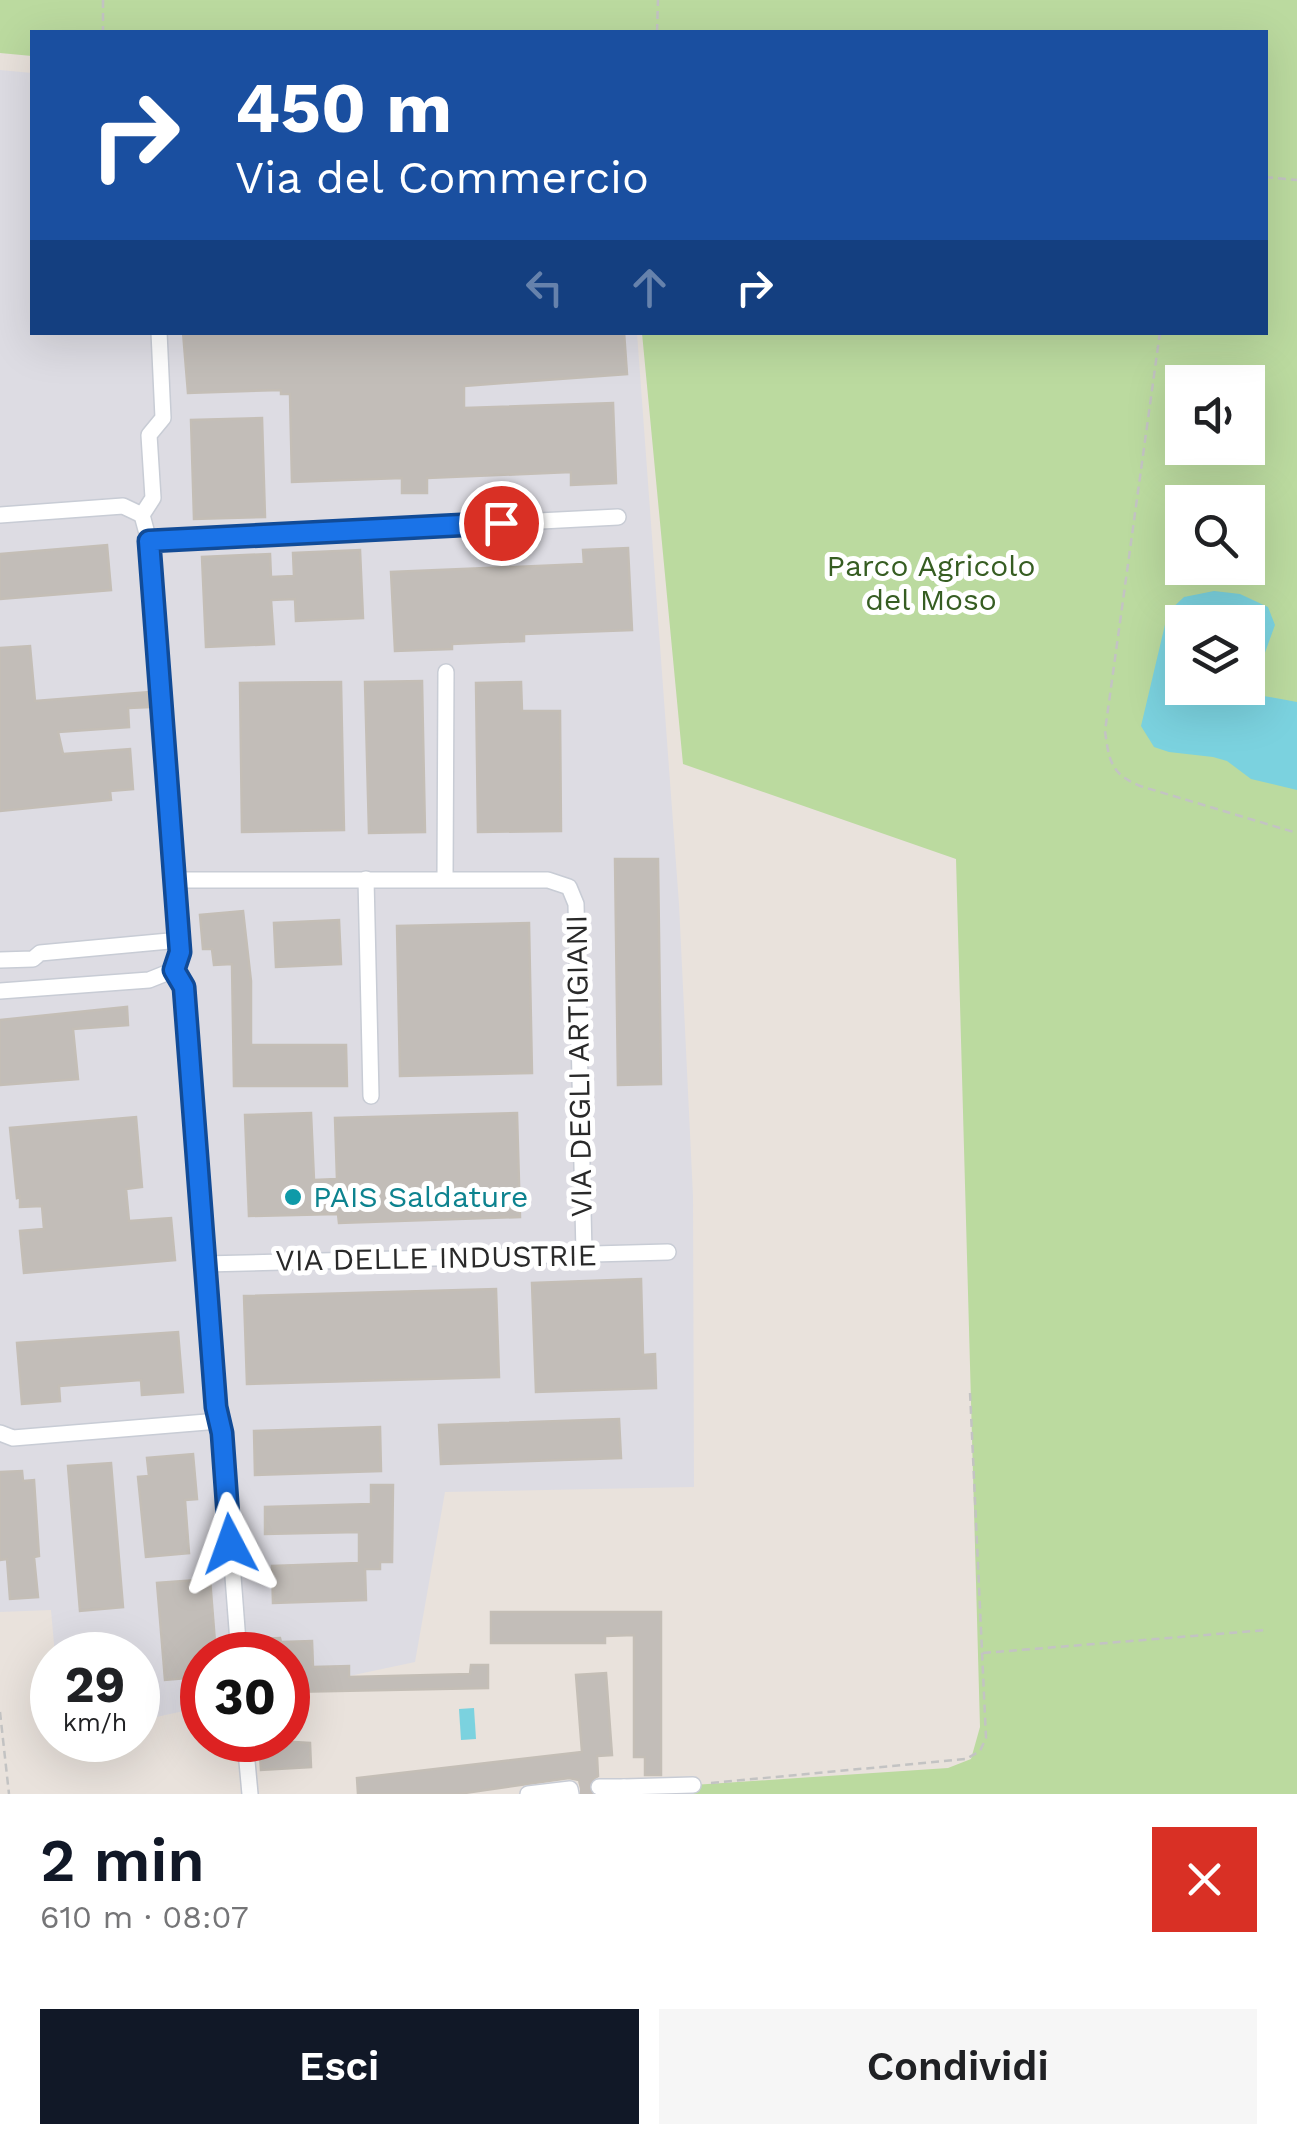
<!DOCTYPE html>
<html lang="it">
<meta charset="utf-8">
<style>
body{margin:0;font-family:"Work Sans",sans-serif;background:#f6f6f6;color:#202124;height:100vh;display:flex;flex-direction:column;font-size:38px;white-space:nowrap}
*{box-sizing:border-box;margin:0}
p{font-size:32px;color:#757577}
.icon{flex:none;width:55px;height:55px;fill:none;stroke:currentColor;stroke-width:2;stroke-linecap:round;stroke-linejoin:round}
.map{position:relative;height:1794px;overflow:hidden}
.panel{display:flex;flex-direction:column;background:#fff;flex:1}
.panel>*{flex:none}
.top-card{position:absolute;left:30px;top:30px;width:1238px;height:305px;border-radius:0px;box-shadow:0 10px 40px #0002;background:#1a4fa0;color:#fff;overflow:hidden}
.controls{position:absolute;left:1165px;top:365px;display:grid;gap:20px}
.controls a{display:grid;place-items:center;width:100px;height:100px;border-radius:0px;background:#fff;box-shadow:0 10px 40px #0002;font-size:50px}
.speed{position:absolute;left:30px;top:1632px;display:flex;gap:20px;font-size:50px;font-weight:700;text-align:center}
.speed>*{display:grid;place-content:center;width:130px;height:130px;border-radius:50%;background:#fff;box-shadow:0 10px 40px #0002;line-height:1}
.speed small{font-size:25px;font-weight:400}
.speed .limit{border:15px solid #d22;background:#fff;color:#111}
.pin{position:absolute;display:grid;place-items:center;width:85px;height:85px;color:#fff;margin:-42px;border:5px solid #fff;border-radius:50%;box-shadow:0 2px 10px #0007}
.me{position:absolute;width:110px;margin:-55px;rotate:356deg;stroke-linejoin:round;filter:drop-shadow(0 0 8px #0008)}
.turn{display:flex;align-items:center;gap:35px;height:210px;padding:0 40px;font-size:45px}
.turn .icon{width:130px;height:130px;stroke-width:2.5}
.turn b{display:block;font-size:70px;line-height:85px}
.lanes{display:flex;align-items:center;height:95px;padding:0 40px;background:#0003;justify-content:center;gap:50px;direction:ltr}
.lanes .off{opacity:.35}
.round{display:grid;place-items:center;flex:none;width:105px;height:105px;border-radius:0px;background:#f6f6f6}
.overview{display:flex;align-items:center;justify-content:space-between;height:170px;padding:0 40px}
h1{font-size:60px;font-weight:600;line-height:75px;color:#111827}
.cta{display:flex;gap:20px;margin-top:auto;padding:20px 40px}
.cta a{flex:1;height:115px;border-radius:0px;background:#111827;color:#fff;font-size:40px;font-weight:600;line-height:115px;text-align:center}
.cta a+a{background:#f6f6f6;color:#202124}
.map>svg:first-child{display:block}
</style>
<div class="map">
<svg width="1297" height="1794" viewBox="0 0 1297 1794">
<rect width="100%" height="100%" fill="#e9e2dc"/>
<path fill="#dddce3" d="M0,70L32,73V332L637,333L679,904L693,1196L694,1487L445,1492L415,1662L288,1689V1655H202V1707L138,1721V1655H55L51,1610L0,1612Z"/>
<path fill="#bbda9f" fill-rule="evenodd" d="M0,0H1297V1794H672L678,1786L948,1768L971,1759L980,1727L956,859L683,764L642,333L1265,332V32H32V56L0,53ZM1182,382H1248V448H1182ZM1182,502H1248V568H1182ZM1182,622H1248V688H1182Z"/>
<g fill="#7bd2df" fill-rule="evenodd">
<path d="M1214,591L1240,594L1268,607L1275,625L1253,686L1264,696L1297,702V790L1251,779L1227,761L1213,757L1169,752L1154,747L1141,726L1168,612L1184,597ZM1182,622H1248V688H1182Z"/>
<path d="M474,1708L476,1739L461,1740L459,1709Z"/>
</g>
<g fill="#c2bdb8" stroke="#c4beb6" stroke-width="2.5">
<path d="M183,332H624L627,374L464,386V408L613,403L616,483L571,485V472L427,478V493H402V478L292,482L290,394H281V390L188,393Z"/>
<path d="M262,418L265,517L194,519L191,420Z"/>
<path d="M107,545L111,590L0,599V554Z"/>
<path d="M628,548L632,630L524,634V641L452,644V649L395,651L391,572L584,564L583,550Z"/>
<path d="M360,550L363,618L296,621L295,599L271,600L274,644L206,647L202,557L270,554L271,577L294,576L293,553Z"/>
<path d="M30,646L35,701L149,692L150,707L128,708L129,727L58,732L63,754L130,749L133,789L110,791L111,800L0,811V648Z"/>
<path d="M422,681L425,832L369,833L365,682Z"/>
<path d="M341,682L344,830L242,832L240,683Z"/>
<path d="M521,682L522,711H560L561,831L478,832L476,683Z"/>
<path d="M615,859H658L661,1084L618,1085Z"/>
<path d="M243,911L251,981V1045H346L347,1086H234L232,964L214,965L212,949H203L200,915Z"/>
<path d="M339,920L341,964L276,967L274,923Z"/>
<path d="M529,923L532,1073L400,1076L397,926Z"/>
<path d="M127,1007L128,1025L73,1029L78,1079L0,1085V1020Z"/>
<path d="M311,1113L314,1180L337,1179L335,1118L517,1113L520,1217L339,1223L338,1214L249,1216L245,1115Z"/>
<path d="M136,1117L142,1187L126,1189L129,1221L171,1218L175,1260L24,1273L20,1231L44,1229L42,1206L20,1207V1197L17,1198L10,1128Z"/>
<path d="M641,1279L643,1355L655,1354L656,1388L536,1392L532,1283Z"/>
<path d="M496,1289L499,1377L247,1384L244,1296Z"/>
<path d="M178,1332L183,1392L142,1395L141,1380L59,1386L60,1401L22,1404L17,1343Z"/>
<path d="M619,1419L621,1458L441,1464L439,1425Z"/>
<path d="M380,1427L381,1471L255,1475L254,1431Z"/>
<path d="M193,1454L197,1499L185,1500L189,1553L146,1557L138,1477L149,1476L147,1458Z"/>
<path d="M111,1463L123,1607L80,1611L68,1466Z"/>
<path d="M22,1471L23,1481L34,1480L39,1556L34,1557L38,1597L10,1599L7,1559L0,1560V1472Z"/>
<path d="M371,1485H393L392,1562H380V1569H365L366,1600L273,1603L272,1566L359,1563V1532L265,1534V1507L371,1504Z"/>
<path d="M210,1579L216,1655H202V1675L199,1677L165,1680L157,1583Z"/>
<path d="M491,1612H661V1775H645V1757H634V1635L605,1636V1643H491Z"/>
<path d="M280,1638L281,1642L312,1641L313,1667L349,1666V1677L470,1674L471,1665H488V1688L288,1692V1655H253V1639Z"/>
<path d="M606,1673L612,1755L597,1756L598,1776L590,1781L589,1792H582L579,1780L569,1778L458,1794H358L357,1778L582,1752L576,1675Z"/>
<path d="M259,1740L310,1743L311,1767L261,1770Z"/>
</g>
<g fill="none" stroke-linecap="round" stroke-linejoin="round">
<path stroke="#c3bdb8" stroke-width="15" stroke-dasharray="15 8" stroke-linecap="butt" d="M580,1787H599"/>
<defs>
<g id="minor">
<path d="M159,332L163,418L149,435L153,498L142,515L149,541L180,952L174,970L184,987L216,1407L222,1433L239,1655"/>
<path d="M0,515L123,506L142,515"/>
<path d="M149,541L618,517"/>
<path d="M366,879L371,1096"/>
<path d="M445,879L446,672"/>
<path d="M176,880H548L569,887L576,904L584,1253"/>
<path d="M0,960L33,959L40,953L180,940"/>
<path d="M0,991L149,980L174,970"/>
<path d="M205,1264L668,1252"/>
<path d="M0,1433L13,1438L219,1421"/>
<path d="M245,1740L250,1794"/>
<path d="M599,1787H624"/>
<path d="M528,1794L570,1789L571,1794"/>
<path d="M624,1794V1787L693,1785"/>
</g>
</defs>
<use href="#minor" stroke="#c8ccd5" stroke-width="18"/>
<g stroke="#c3c3c3" stroke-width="2.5" stroke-dasharray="8 5" stroke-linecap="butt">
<path d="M103,0V32"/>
<path d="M657,32L658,0"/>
<path d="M1265,177L1297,180"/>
<path d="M1160,332L1105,731C1109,761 1111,774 1140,786L1297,833"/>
<path d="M983,1653L1267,1630"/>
<path d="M0,1712L9,1794"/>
<path d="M711,1783L966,1759L980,1751L986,1738L970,1392"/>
</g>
<use href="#minor" stroke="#fff" stroke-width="15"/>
</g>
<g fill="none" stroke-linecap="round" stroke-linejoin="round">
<defs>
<path id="route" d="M230,1544L222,1433L216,1407L184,987L174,970L180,952L149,541L501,523"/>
</defs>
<use href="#route" stroke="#114b97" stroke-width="25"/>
<use href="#route" stroke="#1a73e8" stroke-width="18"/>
</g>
<circle fill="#0f9aa8" stroke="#fff" stroke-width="4" cx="293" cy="1197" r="10"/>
<g text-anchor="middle" stroke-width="10" stroke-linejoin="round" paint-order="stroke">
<g font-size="30" fill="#365d22" stroke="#fff">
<text x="931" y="576">Parco Agricolo<tspan x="931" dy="34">del Moso</tspan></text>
</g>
<g font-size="30" fill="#292929" stroke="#fff">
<text transform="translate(579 1066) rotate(-91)" y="10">VIA DEGLI ARTIGIANI</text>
<text transform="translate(436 1258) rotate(-1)" y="10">VIA DELLE INDUSTRIE</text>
</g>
<g font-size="30" fill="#0d838f" stroke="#fff" text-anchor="start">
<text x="313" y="1207">PAIS Saldature</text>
</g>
</g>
</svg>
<div class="controls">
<a><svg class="icon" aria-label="sound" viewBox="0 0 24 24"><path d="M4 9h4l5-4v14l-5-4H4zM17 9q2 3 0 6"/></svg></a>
<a><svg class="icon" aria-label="search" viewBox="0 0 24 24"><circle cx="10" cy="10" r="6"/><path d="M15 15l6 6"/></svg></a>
<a><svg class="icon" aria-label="layers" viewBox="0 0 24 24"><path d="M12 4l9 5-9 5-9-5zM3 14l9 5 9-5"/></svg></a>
</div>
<div class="speed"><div>29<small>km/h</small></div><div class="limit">30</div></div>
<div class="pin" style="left:501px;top:523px;background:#d93025"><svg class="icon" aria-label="arrive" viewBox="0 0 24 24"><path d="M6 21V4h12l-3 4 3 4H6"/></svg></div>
<svg class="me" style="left:230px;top:1544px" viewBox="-20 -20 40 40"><path d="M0-17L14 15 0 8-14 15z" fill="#1a73e8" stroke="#fff" stroke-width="4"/></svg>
<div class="top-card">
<div class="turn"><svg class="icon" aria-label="right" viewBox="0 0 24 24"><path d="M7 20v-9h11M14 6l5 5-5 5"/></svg><div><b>450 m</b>Via del Commercio</div></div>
<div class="lanes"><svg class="icon off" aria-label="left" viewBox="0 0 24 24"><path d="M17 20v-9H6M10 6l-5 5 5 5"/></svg><svg class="icon off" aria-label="ahead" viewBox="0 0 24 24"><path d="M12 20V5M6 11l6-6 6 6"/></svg><svg class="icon" aria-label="right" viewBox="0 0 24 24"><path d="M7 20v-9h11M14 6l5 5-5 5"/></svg></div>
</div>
</div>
<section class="panel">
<div class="overview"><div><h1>2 min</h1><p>610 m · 08:07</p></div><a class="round" style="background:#d93025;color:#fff"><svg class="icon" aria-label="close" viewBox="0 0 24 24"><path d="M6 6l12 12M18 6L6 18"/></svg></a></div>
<div class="cta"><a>Esci</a><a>Condividi</a></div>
</section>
